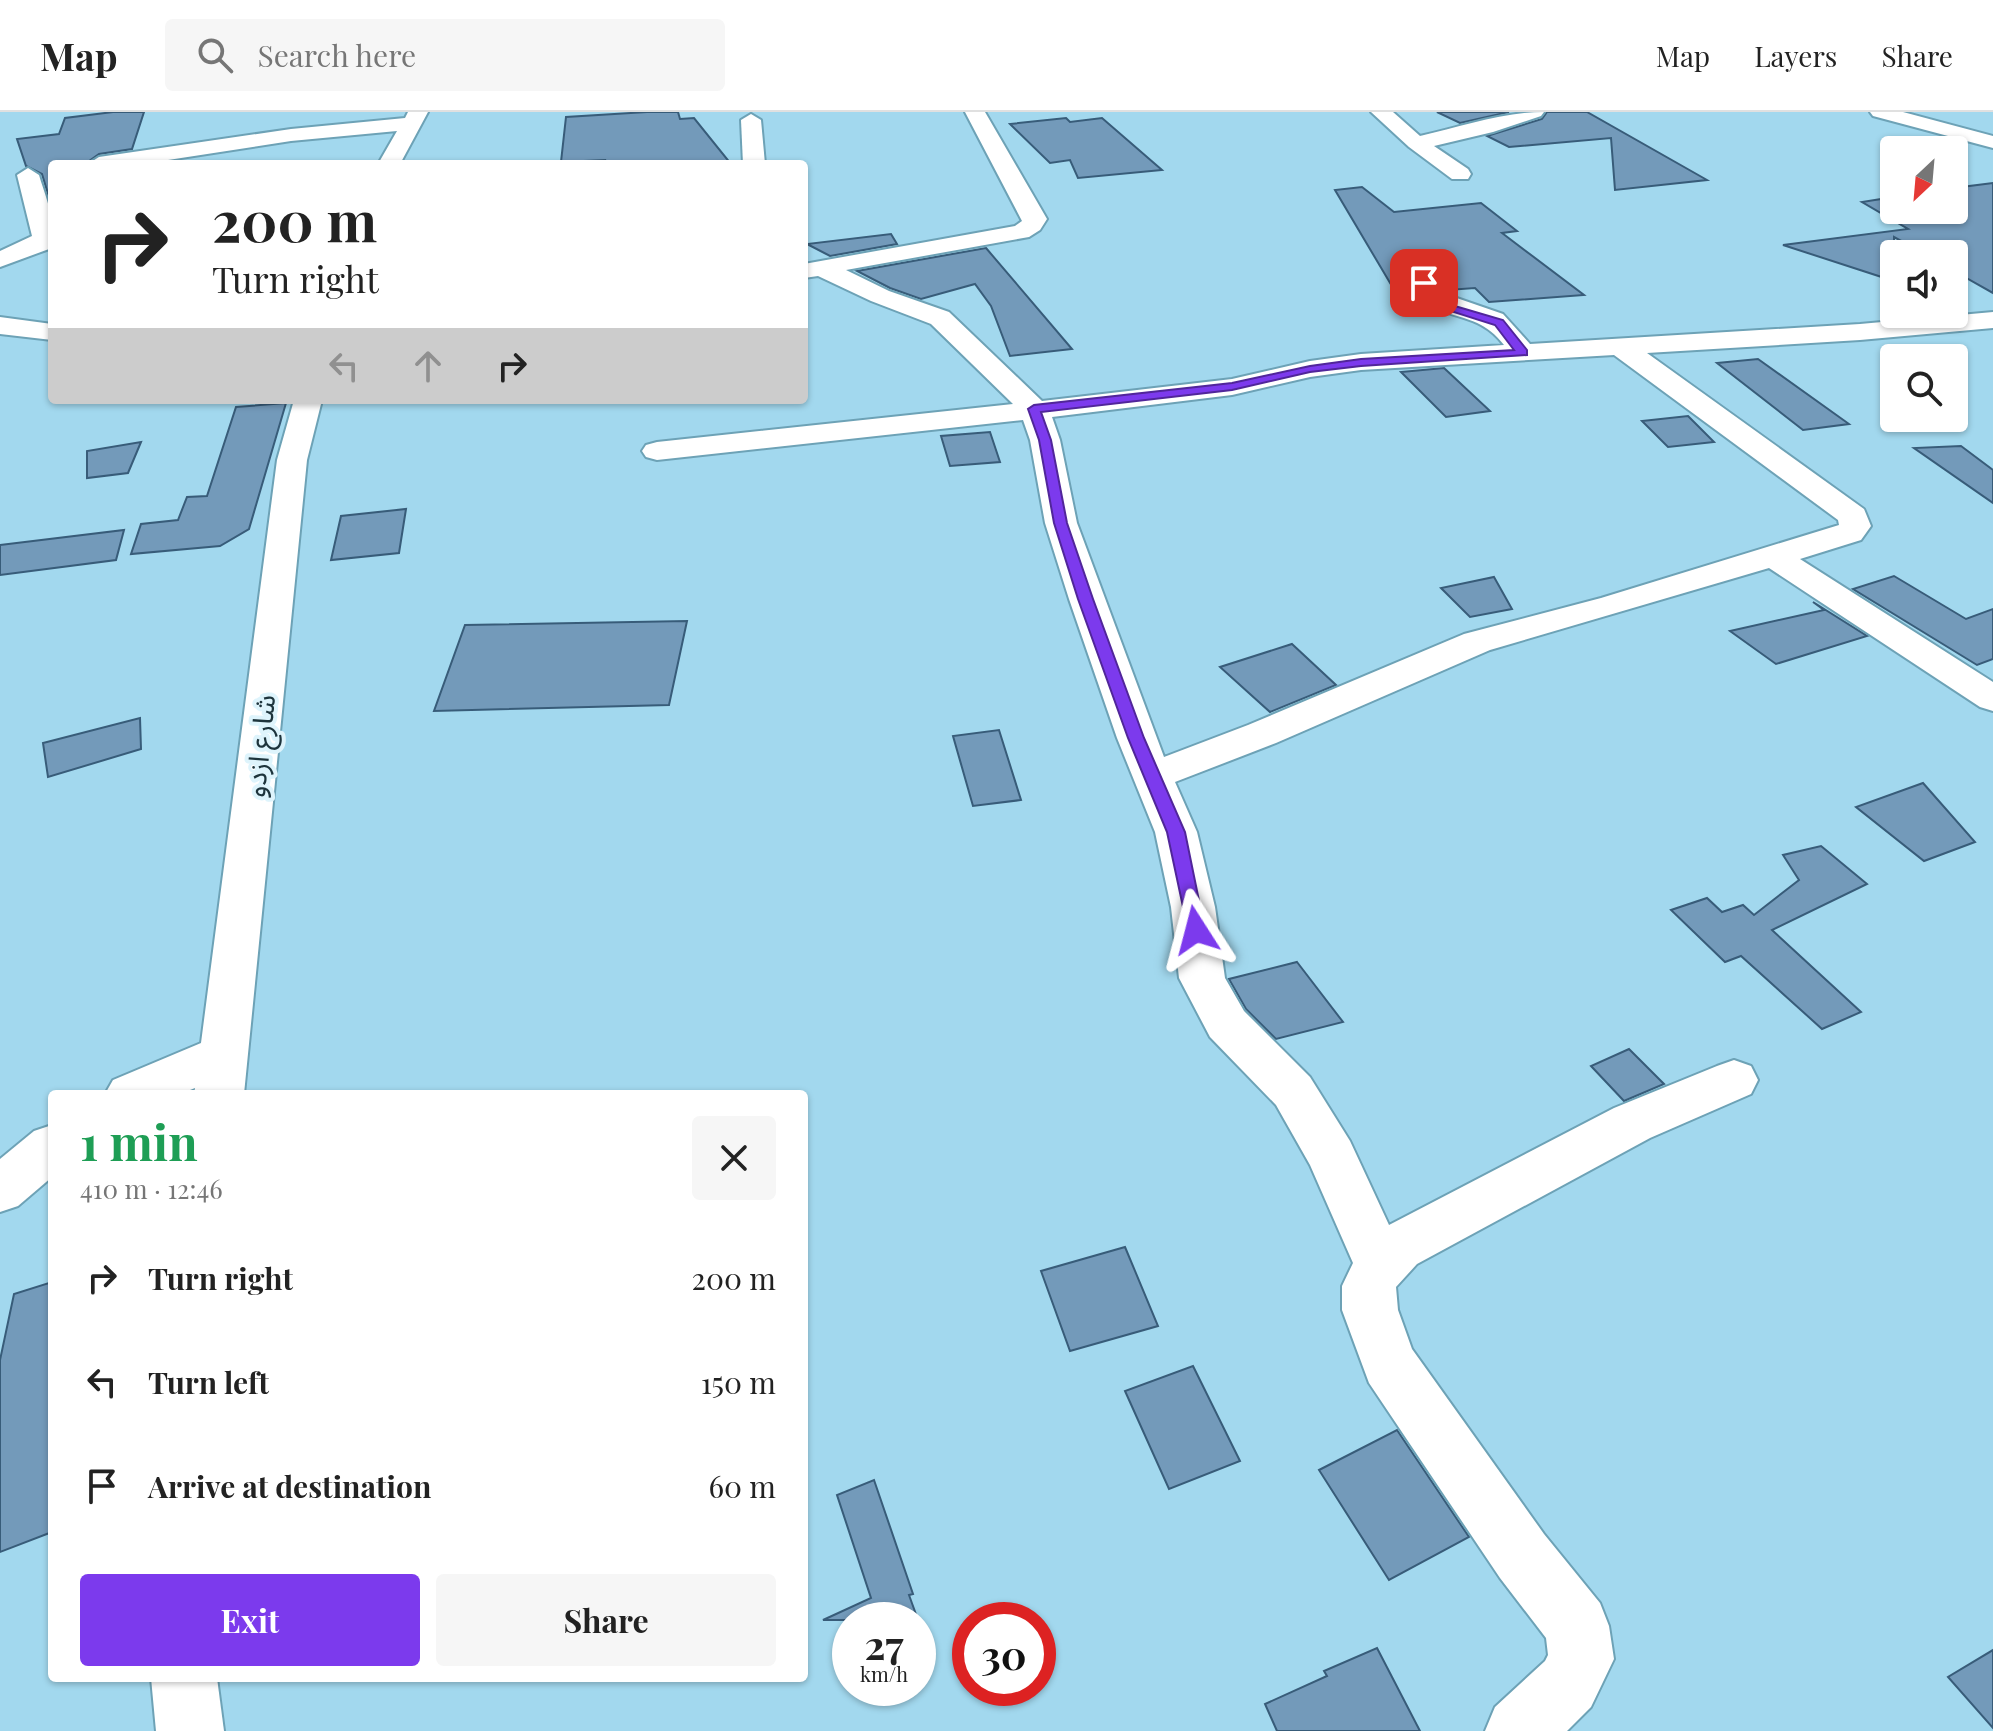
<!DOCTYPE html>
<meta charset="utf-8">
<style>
body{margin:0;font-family:"Playfair Display","Noto Sans Arabic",serif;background:#f6f6f6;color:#222;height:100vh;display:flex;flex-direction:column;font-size:30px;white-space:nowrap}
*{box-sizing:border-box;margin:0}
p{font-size:26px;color:#767676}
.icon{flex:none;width:44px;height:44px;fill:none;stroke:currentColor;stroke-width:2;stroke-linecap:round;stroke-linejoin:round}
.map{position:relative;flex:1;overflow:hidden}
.side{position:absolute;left:48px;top:978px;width:760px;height:592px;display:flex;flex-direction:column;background:#fff;border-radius:8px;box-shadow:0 2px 6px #0004}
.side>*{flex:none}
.guide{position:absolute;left:48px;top:48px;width:760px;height:244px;border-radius:8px;box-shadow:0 2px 6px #0004;background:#fff;color:#222;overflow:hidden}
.needle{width:52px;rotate:206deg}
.controls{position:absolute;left:1880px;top:24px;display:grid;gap:16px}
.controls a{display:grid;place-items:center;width:88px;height:88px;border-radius:8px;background:#fff;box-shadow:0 2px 6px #0004;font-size:40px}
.speed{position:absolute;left:832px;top:1490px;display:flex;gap:16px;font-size:40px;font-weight:700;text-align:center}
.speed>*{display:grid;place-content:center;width:104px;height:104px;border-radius:50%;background:#fff;box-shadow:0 2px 6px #0004;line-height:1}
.speed small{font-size:20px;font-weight:400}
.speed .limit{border:12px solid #d22;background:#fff;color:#111}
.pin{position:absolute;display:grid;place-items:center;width:68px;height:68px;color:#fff;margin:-34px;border-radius:16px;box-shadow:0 4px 12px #0006}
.me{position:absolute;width:88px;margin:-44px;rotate:351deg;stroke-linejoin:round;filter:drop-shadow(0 0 6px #0008)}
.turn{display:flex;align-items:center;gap:28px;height:168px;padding:0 32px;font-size:36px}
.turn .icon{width:104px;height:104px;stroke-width:2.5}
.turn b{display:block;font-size:56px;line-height:68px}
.lanes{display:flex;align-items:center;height:76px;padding:0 32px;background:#0003;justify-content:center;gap:40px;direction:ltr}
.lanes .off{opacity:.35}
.round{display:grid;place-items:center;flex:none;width:84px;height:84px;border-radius:8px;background:#f6f6f6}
.head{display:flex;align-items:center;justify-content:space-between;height:136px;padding:0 32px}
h1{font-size:48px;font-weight:700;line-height:60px;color:#1e9e55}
.primary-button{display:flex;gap:16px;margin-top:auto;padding:16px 32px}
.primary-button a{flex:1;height:92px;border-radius:8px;background:#7c3aed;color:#fff;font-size:32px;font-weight:700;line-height:92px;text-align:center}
.primary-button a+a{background:#f6f6f6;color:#222}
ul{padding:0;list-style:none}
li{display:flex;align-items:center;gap:24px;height:104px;padding:0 32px}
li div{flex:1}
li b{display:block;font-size:30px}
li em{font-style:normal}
header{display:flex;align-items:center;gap:48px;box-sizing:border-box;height:112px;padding:0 40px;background:#fff;border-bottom:2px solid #e0e0e0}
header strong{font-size:38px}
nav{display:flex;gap:44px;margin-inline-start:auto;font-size:28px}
.search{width:560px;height:72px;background:#f6f6f6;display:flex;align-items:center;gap:20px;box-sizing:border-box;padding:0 28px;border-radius:8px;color:#767676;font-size:30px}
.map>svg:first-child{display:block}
</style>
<header>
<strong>Map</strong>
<div class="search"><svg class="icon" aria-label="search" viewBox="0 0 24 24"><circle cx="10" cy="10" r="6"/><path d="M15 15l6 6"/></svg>Search here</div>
<nav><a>Map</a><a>Layers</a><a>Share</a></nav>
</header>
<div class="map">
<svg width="1993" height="1619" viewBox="0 0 1993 1619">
<rect width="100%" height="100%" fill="#a2d8ee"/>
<g fill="#739aba" stroke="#385c79" stroke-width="2">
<path d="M113,0H144L132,37L99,42L85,52H52V95L42,62L26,54L17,27L59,22L65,6Z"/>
<path d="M647,0H678L680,7L694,6L731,52H604L605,48L561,50L566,5Z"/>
<path d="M1437,0H1509L1460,11Z"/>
<path d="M1547,0H1587L1707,68L1615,78L1611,26L1509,35L1487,24L1542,7Z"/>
<path d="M1066,6L1070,10L1102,6L1162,58L1078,66L1070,48L1050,51L1010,12Z"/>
<path d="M1993,71V181L1954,159V142H1925L1894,125V169L1783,133L1908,117L1862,90L1894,85V98H1954V76Z"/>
<path d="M1362,75L1394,100L1481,91L1517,119L1502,121L1584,183L1489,190L1475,176L1448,178L1431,145H1413L1407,151L1417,179L1396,181L1335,78Z"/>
<path d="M891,122L897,132L830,144L807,132Z"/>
<path d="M986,136L1072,237L1010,244L991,194L975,172L921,187L890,176L857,159Z"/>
<path d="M1758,247L1849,312L1803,318L1717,251Z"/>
<path d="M1444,256L1490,299L1446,305L1401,260Z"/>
<path d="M286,291L249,417L220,434L131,442L141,412L178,408L187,385L207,384L236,295Z"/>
<path d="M1688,304L1714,330L1668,335L1642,309Z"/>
<path d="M990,320L1000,350L950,354L941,324Z"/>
<path d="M141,330L128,361L87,366V339Z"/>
<path d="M1961,334L1993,358V391L1914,336Z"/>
<path d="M406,397L399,441L331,448L341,404Z"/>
<path d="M124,418L116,448L0,463V433Z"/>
<path d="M1894,464L1966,507L1993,497V547L1977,553L1853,477Z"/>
<path d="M1494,465L1512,497L1470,505L1441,476Z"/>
<path d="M1813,490L1867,524L1776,552L1730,519L1824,498Z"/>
<path d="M687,509L669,593L434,599L465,513Z"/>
<path d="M1292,532L1336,573L1270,600L1220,555Z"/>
<path d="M140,606L141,637L48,665L43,631Z"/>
<path d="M999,618L1021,688L973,694L953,624Z"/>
<path d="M1923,671L1975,730L1924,749L1856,695Z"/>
<path d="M1821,734L1867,772L1772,818L1861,900L1822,917L1741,844L1725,850L1671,798L1707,786L1722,800L1743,793L1754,803L1799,768L1783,743Z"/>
<path d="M1297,850L1343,910L1276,927L1246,897L1229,867Z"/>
<path d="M1629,937L1664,972L1624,989L1591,954Z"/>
<path d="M1125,1135L1158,1214L1070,1239L1041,1159Z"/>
<path d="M52,1170V1420L0,1440V1248L14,1182Z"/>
<path d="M1193,1254L1240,1349L1169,1377L1125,1279Z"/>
<path d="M1397,1318L1469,1425L1389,1468L1319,1358Z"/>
<path d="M874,1368L913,1482L909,1483L918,1508H823L871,1486L837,1383Z"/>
<path d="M1377,1536L1420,1619H1277L1265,1592L1327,1564L1324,1559Z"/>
<path d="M1993,1538V1616L1948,1565Z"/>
</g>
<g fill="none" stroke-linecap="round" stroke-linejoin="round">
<defs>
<g id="minor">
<path d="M408,0H428L400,52H378L397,19L291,29L142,52H88L99,45L291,17L405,6Z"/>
<path d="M965,0H985L1047,107L1040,118L1029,125L846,158L889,179L949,200L1042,289L1232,267L1310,249L1361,242L1504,233C1471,188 1424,221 1410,153L1413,148H1431L1438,170L1448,183L1503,202L1530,232L1860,212L1993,200V216L1860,228L1647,241L1864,397L1871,414L1861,428L1800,447L1993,570V599L1980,595L1769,456L1490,538L1276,631L1175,670L1197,720L1215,795L1225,866L1244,899L1310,965L1350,1029L1389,1113L1614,996L1717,954L1734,948L1751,954L1758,968L1751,982L1650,1026L1417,1152L1396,1175L1398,1198L1412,1237L1544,1422L1600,1491L1609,1514L1614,1547L1591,1595L1567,1619H1485L1495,1595L1545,1549L1548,1543L1546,1526L1500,1466L1369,1271L1342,1198V1174L1353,1151L1310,1053L1276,993L1210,925L1179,866L1171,795L1155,720L1117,626L1069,487L1045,411L1030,328L1023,308L657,348L646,345L642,339L646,333L657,330L1013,292L931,212L871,189L818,164L804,166V152L1015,114L1022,109ZM1614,243L1838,408L1839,413L1601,486L1464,522L1248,613L1164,645L1077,411L1060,328L1052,305L1232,283L1310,265L1361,258Z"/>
<path d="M1371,0H1393L1420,24C1461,15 1502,0 1544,0L1541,4L1493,20L1434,34L1468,57L1471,62L1468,67H1452L1409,35Z"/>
<path d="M1870,0H1903L1993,24V36L1873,4Z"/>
<path d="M751,2L761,8L765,52H743L741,8Z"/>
<path d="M28,56L39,63C45,84 60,117 49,137L0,155V139L32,124L17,63Z"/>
<path d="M0,205L52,212V228L0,222Z"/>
<path d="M294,288H322L307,348L244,982H194L195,976L180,982H105L113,968L201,931L277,348Z"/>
<path d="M52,1013V1065L18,1094L0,1100V1047L34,1019Z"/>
<path d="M151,1566H217L224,1619H156Z"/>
</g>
</defs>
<use href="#minor" stroke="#6da2b6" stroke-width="4"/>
<use href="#minor" fill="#fff" fill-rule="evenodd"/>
</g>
<path fill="#7c3aed" stroke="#51269a" stroke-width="2" d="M1424,168L1448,192L1503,208L1527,238V243L1361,254L1310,260L1232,278L1041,300L1051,328L1067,411L1093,487L1144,626L1185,720L1205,818L1202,823H1189L1167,720L1128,626L1078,487L1054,411L1039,328L1028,297L1034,293L1232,271L1310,254L1361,247L1514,238L1495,213L1441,196L1419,171Z"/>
<g text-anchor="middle" stroke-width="8" stroke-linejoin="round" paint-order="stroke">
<g font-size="28" fill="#1d343c" stroke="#def4fc">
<text transform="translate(260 634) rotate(-84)" y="10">شارع ازدو</text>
</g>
</g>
</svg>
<div class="controls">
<a><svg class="needle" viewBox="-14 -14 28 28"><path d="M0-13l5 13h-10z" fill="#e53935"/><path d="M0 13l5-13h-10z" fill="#767676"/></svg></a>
<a><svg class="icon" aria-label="sound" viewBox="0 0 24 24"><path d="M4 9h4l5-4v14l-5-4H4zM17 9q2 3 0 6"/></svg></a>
<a><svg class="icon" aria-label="search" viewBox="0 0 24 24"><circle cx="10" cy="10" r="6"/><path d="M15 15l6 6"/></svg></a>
</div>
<div class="speed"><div>27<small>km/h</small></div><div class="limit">30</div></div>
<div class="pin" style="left:1424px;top:171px;background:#d93025"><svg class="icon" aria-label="arrive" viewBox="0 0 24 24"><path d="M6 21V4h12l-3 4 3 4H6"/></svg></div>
<svg class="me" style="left:1196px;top:818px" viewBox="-20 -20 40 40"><path d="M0-17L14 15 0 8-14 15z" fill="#7c3aed" stroke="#fff" stroke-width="4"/></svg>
<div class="guide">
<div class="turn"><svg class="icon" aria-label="right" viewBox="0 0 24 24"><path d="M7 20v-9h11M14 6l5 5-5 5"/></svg><div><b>200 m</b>Turn right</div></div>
<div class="lanes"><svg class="icon off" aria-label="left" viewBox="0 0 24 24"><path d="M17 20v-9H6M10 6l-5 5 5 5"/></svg><svg class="icon off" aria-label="ahead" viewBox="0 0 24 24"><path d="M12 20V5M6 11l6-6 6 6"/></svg><svg class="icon" aria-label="right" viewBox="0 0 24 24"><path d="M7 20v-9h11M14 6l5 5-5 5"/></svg></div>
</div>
<section class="side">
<div class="head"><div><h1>1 min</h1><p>410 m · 12:46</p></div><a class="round"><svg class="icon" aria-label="close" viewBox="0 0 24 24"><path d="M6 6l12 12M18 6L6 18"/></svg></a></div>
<ul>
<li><svg class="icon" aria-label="right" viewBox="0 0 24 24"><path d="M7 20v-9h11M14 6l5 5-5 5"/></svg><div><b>Turn right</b></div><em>200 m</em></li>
<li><svg class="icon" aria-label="left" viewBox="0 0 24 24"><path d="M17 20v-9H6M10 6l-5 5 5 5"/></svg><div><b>Turn left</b></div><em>150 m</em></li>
<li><svg class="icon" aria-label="arrive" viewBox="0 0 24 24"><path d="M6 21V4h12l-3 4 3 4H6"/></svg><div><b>Arrive at destination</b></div><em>60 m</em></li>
</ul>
<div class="primary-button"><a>Exit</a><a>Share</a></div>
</section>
</div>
